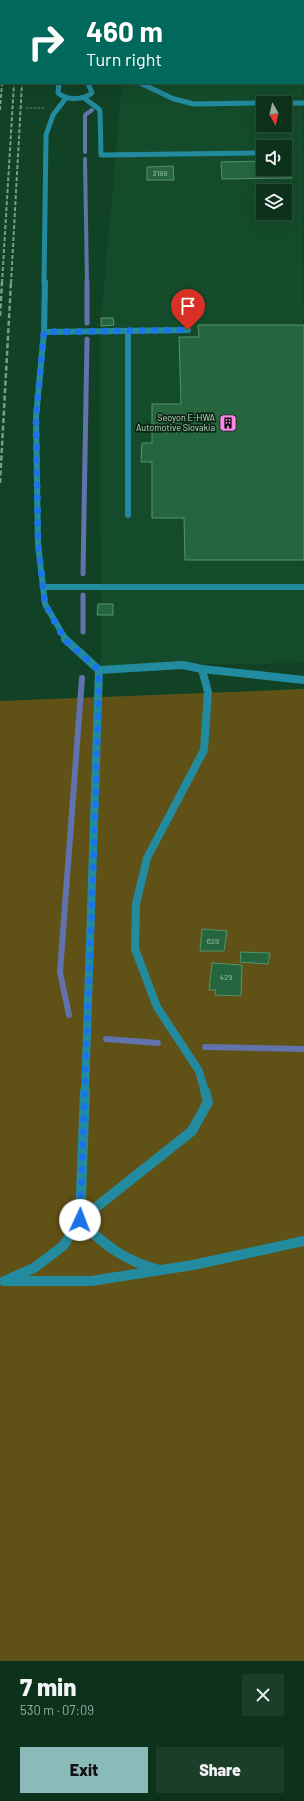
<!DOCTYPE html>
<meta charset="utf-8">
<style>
body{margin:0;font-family:Barlow,sans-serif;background:#1b3e29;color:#f1f3f6;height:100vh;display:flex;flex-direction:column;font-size:15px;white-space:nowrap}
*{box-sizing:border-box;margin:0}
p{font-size:13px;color:#9aaaa3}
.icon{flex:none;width:22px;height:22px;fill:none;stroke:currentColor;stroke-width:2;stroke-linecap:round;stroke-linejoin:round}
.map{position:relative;height:1661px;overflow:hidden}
.side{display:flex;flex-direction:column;background:#0d321c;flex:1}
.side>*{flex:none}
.top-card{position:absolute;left:0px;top:0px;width:304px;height:84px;box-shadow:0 4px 16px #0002,0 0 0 1px #2d4d3b;background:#00695c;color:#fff;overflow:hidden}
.needle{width:26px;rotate:172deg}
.buttons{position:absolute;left:256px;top:96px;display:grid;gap:8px}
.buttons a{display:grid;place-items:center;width:36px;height:36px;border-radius:0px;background:#0d321c;box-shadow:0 4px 16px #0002,0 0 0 1px #2d4d3b;font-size:20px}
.pin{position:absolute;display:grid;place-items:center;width:34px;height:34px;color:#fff;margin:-41px -17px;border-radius:50% 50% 50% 0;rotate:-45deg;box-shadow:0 0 4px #0007}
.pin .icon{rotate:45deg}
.me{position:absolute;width:44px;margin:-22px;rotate:2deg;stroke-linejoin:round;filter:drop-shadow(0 0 3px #0008)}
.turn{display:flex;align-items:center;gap:14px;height:84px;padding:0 20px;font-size:18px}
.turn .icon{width:52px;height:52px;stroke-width:2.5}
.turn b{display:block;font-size:28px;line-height:34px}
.round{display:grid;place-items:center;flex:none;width:42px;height:42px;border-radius:0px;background:#1b3e29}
.head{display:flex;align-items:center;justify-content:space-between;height:68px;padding:0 20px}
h1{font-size:24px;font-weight:800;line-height:30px}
.button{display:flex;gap:8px;margin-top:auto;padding:8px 20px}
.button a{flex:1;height:46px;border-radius:0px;background:#8bbbb9;color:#111;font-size:16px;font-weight:800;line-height:46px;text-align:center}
.button a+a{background:#1b3e29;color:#f1f3f6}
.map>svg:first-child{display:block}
</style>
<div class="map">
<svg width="304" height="1661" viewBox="0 0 304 1661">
<rect width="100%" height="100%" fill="#114226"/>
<g fill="#144c2b" fill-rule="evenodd">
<path d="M100,0H304V36L303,1Z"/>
<path d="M303,63L304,663L101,665L100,333L122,83H303ZM263,103H285V125H263ZM263,147H285V169H263ZM263,191H285V213H263Z"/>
</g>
<path fill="#605116" d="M304,689V1661H0V701Z"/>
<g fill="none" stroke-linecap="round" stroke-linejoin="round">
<g stroke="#6272ac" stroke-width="4">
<path d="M85,152V115L92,110"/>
<path d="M85,159L87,283"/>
</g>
<g stroke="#6272ac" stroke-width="5">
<path d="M87,282V323"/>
<path d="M83,574L87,339"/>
<path d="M83,595V632"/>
</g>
<g stroke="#6272ac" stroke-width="6">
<path d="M69,1015L60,972L82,678"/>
<path d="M106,1039L158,1043"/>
<path d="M205,1047L304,1049"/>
</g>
</g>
<g fill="#26663f" stroke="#56946b">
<path d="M248,0H304V30L303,1Z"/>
<path d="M263,161V169H285V161H290L292,178L222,179L221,162Z"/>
<path d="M173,166L174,180H147V167Z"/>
<path d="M101,318H113L114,325L101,326Z"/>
<path d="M198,325H304V560H185L184,518H152V462H141L142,443H152V404H181L179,337H199Z"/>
<path d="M98,604H113V615H97Z"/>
<path d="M202,929L227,931L224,951H200Z"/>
<path d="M241,952L270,953L268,964L240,962Z"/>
<path d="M212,963L242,965L241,996L215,995L216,990H209Z"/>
</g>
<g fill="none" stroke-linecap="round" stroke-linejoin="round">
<path stroke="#4a755b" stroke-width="1.5" stroke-dasharray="2.5 1.5" stroke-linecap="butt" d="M26,108H44"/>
<g stroke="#238b9f" stroke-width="5">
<path d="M59,83L58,93C68,101 82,100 92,93L88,83"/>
<path d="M140,83L174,99L194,104L263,103"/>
<path d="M84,98L99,109L100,112L101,155L263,153"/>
<path d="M285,103H304"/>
<path d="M44,283L46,135L53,115L66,98"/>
</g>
<g stroke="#238b9f" stroke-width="6">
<path d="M45,282L44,332L36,417L38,544L45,604L66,640"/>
<path d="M44,332L188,330"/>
<path d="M128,332V515"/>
<path d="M43,587H304"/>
</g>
<g stroke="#238b9f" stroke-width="8">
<path d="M65,639L99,670"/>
<path d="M202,669L304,680"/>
</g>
<path stroke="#238b9f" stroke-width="8" d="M85,1092L99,670L183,665L202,669L208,692L204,750L147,858L136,904L135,949L157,1007L199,1071L205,1092"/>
<g stroke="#238b9f" stroke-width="10">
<path d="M80,1220C103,1245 127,1262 160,1270"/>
<path d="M80,1220L85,1091"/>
<path d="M80,1220L192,1131L208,1102L205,1091"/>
<path d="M4,1281L34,1268L63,1246L80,1220"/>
<path d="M7,1281H91L193,1265L304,1241"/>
</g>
<g fill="#99ebfd" fill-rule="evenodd">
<rect x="303" y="41" width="1" height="4"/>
<rect x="303" y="50" width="1" height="4"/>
</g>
<g stroke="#789e85" stroke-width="2" stroke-dasharray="4 2" stroke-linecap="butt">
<path d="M0,49L1,42"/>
<path d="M0,110L2,83"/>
<path d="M2,283L14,83"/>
<path d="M11,283L22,83"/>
</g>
<g stroke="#789e85" stroke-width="2.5" stroke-dasharray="5 2.5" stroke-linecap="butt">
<path d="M0,316L2,282"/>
<path d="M0,483L11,282"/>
</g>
</g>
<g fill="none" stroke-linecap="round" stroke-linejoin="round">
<path stroke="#1a73e8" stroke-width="7" stroke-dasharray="0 12.6" d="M80,1220L96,792L99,670L65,640L45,604L38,544L36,417L44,332L188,330"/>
</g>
<defs>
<symbol id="building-square" viewBox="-11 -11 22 22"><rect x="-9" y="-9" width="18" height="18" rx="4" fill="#fa87e7" stroke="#0b2515"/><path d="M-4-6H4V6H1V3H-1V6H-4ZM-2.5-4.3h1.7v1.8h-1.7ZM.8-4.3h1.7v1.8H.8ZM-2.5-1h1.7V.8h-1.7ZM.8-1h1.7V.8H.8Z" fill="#111"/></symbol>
</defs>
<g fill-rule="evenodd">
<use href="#building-square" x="218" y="413" width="20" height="20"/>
</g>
<g text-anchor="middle" stroke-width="3.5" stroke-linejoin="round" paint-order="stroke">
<g font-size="8" fill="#98c0a5">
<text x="160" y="176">3188</text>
<text x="213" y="944">628</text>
<text x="226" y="980">429</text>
</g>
<g font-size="9" fill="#bedec7" stroke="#0b2515" text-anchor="end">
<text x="215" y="421">Seoyon E-HWA<tspan x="215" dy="10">Automotive Slovakia</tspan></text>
</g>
</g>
</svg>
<div class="buttons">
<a><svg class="needle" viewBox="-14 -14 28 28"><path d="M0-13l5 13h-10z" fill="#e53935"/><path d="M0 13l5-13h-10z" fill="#9aaaa3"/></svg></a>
<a><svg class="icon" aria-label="sound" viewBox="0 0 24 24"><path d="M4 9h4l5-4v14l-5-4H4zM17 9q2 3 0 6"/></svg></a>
<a><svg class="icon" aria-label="layers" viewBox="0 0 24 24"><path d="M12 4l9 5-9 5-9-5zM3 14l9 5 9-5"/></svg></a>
</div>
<div class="pin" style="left:188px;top:330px;background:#d93025"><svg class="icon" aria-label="arrive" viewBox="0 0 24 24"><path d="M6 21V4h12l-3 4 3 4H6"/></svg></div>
<svg class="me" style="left:80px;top:1220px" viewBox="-20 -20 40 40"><circle r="19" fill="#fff"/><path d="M0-13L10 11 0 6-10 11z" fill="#1a73e8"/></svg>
<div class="top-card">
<div class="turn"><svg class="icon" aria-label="right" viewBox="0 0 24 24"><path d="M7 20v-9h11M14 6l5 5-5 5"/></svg><div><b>460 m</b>Turn right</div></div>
</div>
</div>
<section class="side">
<div class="head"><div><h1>7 min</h1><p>530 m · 07:09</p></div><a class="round"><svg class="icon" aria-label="close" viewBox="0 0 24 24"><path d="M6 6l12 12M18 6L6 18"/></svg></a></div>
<div class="button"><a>Exit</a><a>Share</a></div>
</section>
